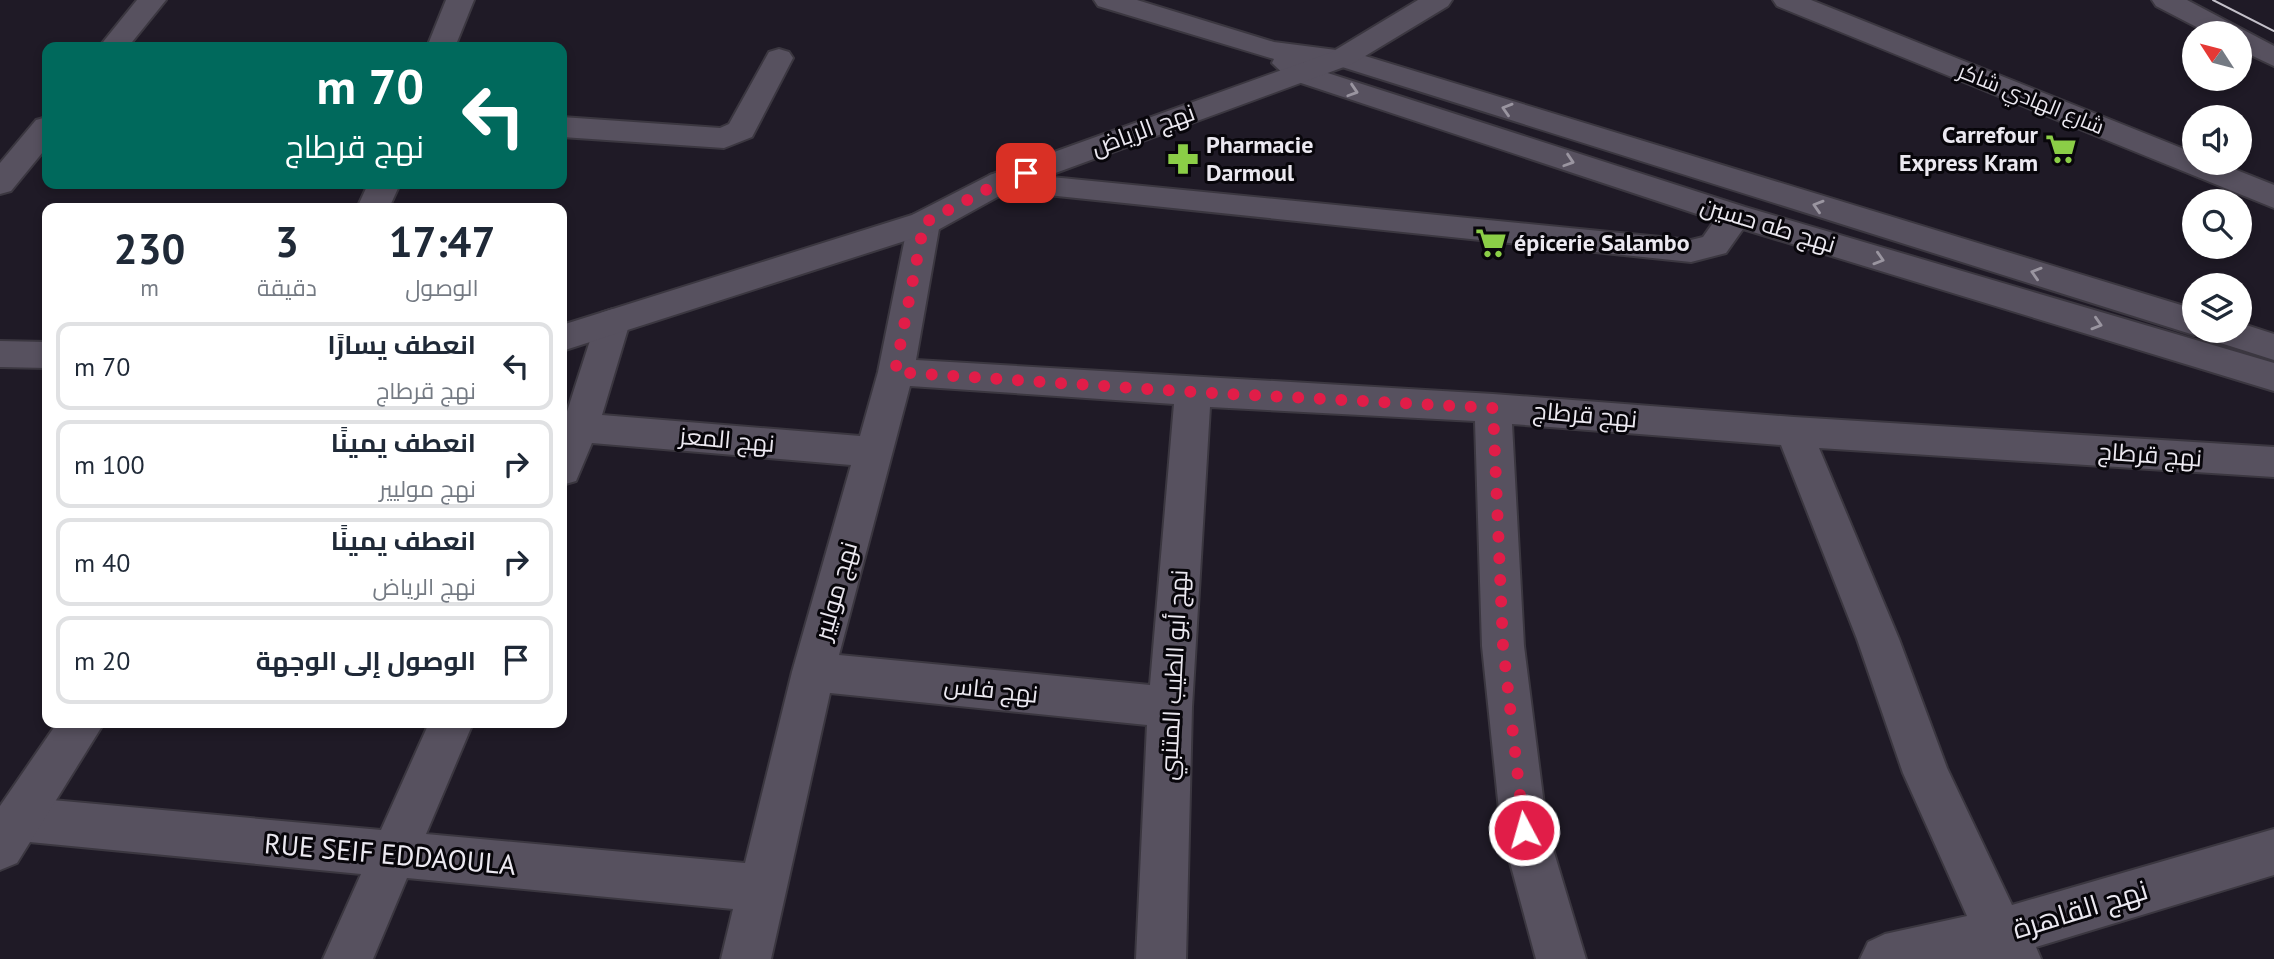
<!DOCTYPE html>
<html lang="ar">
<meta charset="utf-8">
<style>
body{margin:0;font-family:"PT Sans",Cairo,sans-serif;background:#f2f2f3;color:#1f2937;direction:rtl;height:100vh;display:flex;flex-direction:column;font-size:26px;white-space:nowrap}
*{box-sizing:border-box;margin:0}
p{font-size:23px;color:#747a83}
.icon{flex:none;width:38px;height:38px;fill:none;stroke:currentColor;stroke-width:2;stroke-linecap:round;stroke-linejoin:round}
.map{position:relative;flex:1;overflow:hidden;direction:ltr}
.drawer{position:absolute;left:42px;top:203px;width:525px;height:525px;display:flex;flex-direction:column;background:#fff;border-radius:14px;box-shadow:0 4px 10px #0003;direction:rtl}
.drawer>*{flex:none}
.banner{position:absolute;left:42px;top:42px;width:525px;height:147px;border-radius:14px;box-shadow:0 4px 10px #0003;direction:rtl;background:#00695c;color:#fff;overflow:hidden}
.needle{width:46px;rotate:306deg}
.fabs{position:absolute;left:2182px;top:21px;display:grid;gap:14px}
.fabs a{display:grid;place-items:center;width:70px;height:70px;border-radius:50%;background:#fff;box-shadow:0 4px 10px #0003;font-size:35px}
.pin{position:absolute;display:grid;place-items:center;width:60px;height:60px;color:#fff;margin:-30px;border-radius:14px;box-shadow:0 4px 10px #0006}
.me{position:absolute;width:77px;margin:-38px;rotate:354deg;stroke-linejoin:round;filter:drop-shadow(0 0 5px #0008)}
.turn{display:flex;align-items:center;gap:24px;height:147px;padding:0 28px;font-size:32px}
.turn .icon{width:91px;height:91px;stroke-width:2.5}
.turn b{display:block;font-size:49px;line-height:60px}
.eta{display:flex;justify-content:space-evenly;align-items:center;height:119px;text-align:center}
.eta b{font-size:42px;font-weight:600;line-height:49px}
ul{padding:0;list-style:none}
li{display:flex;align-items:center;gap:21px;height:88px;margin:0 14px 10px;padding:0 14px;border:4px solid #e0e1e3;border-radius:14px}
li div{flex:1}
li b{display:block;font-size:26px}
li em{font-style:normal}
.map>svg:first-child{display:block}
</style>
<div class="map">
<svg width="2274" height="959" viewBox="0 0 2274 959">
<rect width="100%" height="100%" fill="#1f1a26"/>
<g fill="none" stroke-linecap="round" stroke-linejoin="round">
<defs>
<g id="minor">
<path d="M137,0H166L128,47H99Z"/>
<path d="M1094,0H1137L1274,42L1352,52L2194,309V331H2240V323L2274,334V360L2211,340L2206,331L2194,335L1339,66L1303,62L1309,67L1745,207L2274,363V391L1743,229L1726,253L1691,262L990,189L985,182L990,175L1001,172L1691,240L1703,237L1715,220L1289,79L1272,63L1274,59L1098,6Z"/>
<path d="M2152,0H2187L2274,46V66L2240,50V33H2208L2156,6Z"/>
<path d="M779,49L789,52L793,58L752,137L724,148L562,137V117L720,128L729,124L769,52Z"/>
<path d="M47,117V147L11,191L0,194V163L36,120Z"/>
<path d="M924,212L936,215L940,223L916,360L1493,394L1794,417L2274,447V477L1819,448L1899,639L1947,768L2012,905L2274,829V875L2036,947L2041,959H1860L1868,942L1885,934L1967,916L1903,773L1857,639L1781,445L1512,424L1524,646L1547,829L1586,959H1536L1501,829L1482,646L1475,421L1210,407L1192,707L1186,959H1136L1147,725L830,693L771,959H721L733,909L407,878L373,959H323L361,874L19,841L3,835L0,809L3,803L19,797L381,830L429,723H473L426,834L745,863L792,672L851,465L592,443L576,481L562,485V427L596,322L601,313L613,309L625,313L630,322L602,415L860,436L878,372L908,223L912,215ZM910,386L1174,404L1150,685L839,655Z"/>
</g>
<g id="tertiary">
<path d="M446,0H474L455,47H427Z"/>
<path d="M1418,0H1452L1448,6L1352,64L1012,189L936,231L562,351V325L912,215L990,175L1332,52Z"/>
<path d="M1773,0H1811L2194,153V163H2219L2274,185V208L1777,6Z"/>
<path d="M368,184H400L389,208H357Z"/>
<path d="M0,341L47,342V368L0,367Z"/>
<path d="M57,723H104L17,863L0,870V806Z"/>
</g>
</defs>
<use href="#minor" stroke="#3b3740" stroke-width="4"/>
<use href="#tertiary" stroke="#3b3740" stroke-width="4"/>
<use href="#minor" fill="#57515f" fill-rule="evenodd"/>
<use href="#tertiary" fill="#57515f" fill-rule="evenodd"/>
<path stroke="#c3c0c9" stroke-width="2" d="M2213,0L2274,31"/>
</g>
<defs><path id="oneway-chevron" d="M-2-3.5L2.5 0L-2 3.5" fill="none" stroke-width="1.6" stroke-linecap="round" stroke-linejoin="round" transform="scale(1.75)"/></defs>
<g stroke="#9a95a0">
<use href="#oneway-chevron" transform="translate(1353 91) rotate(18)"/>
<use href="#oneway-chevron" transform="translate(1507 109) rotate(-163)"/>
<use href="#oneway-chevron" transform="translate(1569 161) rotate(18)"/>
<use href="#oneway-chevron" transform="translate(1818 206) rotate(-163)"/>
<use href="#oneway-chevron" transform="translate(1879 259) rotate(17)"/>
<use href="#oneway-chevron" transform="translate(2036 273) rotate(-163)"/>
<use href="#oneway-chevron" transform="translate(2097 324) rotate(17)"/>
</g>
<g fill="none" stroke-linecap="round" stroke-linejoin="round">
<path stroke="#e11d48" stroke-width="12" stroke-dasharray="0 21.6" d="M1026,173L1001,182L924,223L895,372L1193,392L1493,408L1503,646L1524,830"/>
</g>
<defs>
<symbol id="supermarket-bare" viewBox="-9 -9 18 18"><path d="M-6-5.5h2.5l.6 2H6L4.5 2H-2.5L-4.4-4H-6ZM-1.5 3.2a1.3 1.3 0 1 0 .1 0ZM3 3.2a1.3 1.3 0 1 0 .1 0Z" fill="#8bce47" stroke="#08060b" stroke-width="2.5" paint-order="stroke"/></symbol>
<symbol id="pharmacy-bare" viewBox="-9 -9 18 18"><path d="M-2-6h4v4h4v4h-4v4h-4v-4h-4v-4h4Z" fill="#8bce47" stroke="#08060b" stroke-width="2.5" paint-order="stroke"/></symbol>
</defs>
<g fill-rule="evenodd">
<use href="#supermarket-bare" x="2039" y="127" width="44" height="44"/>
<use href="#pharmacy-bare" x="1161" y="137" width="44" height="44"/>
<use href="#supermarket-bare" x="1469" y="221" width="44" height="44"/>
</g>
<g text-anchor="middle" stroke-width="6" stroke-linejoin="round" paint-order="stroke">
<g font-size="21" fill="#ebe8f0" stroke="#08060b">
<text transform="translate(2031 99) rotate(22)" y="7">شارع الهادي شاكر</text>
</g>
<g font-size="24" fill="#ebe8f0" stroke="#08060b">
<text transform="translate(1143 130) rotate(-20)" y="8">نهج الرياض</text>
<text transform="translate(1768 225) rotate(17)" y="8">نهج طه حسين</text>
<text transform="translate(1585 415) rotate(5)" y="8">نهج قرطاج</text>
<text transform="translate(727 440) rotate(5)" y="8">نهج المعز</text>
<text transform="translate(2150 455) rotate(4)" y="8">نهج قرطاج</text>
<text transform="translate(836 591) rotate(-74)" y="8">نهج موليير</text>
<text transform="translate(1174 675) rotate(-87)" y="8">نهج أبو الطيب المتنبي</text>
<text transform="translate(991 690) rotate(6)" y="8">نهج فاس</text>
</g>
<g font-size="24" font-weight="bold" fill="#ebe8f0" stroke="#08060b" text-anchor="start">
<text x="2038" y="143" text-anchor="end">Carrefour<tspan x="2038" dy="28">Express Kram</tspan></text>
<text x="1206" y="153">Pharmacie<tspan x="1206" dy="28">Darmoul</tspan></text>
<text x="1514" y="251">épicerie Salambo</text>
</g>
<g font-size="28" fill="#ebe8f0" stroke="#08060b">
<text transform="translate(390 854) rotate(5)" y="10">RUE SEIF EDDAOULA</text>
<text transform="translate(2080 909) rotate(-17)" y="10">نهج القاهرة</text>
</g>
</g>
</svg>
<div class="fabs">
<a><svg class="needle" viewBox="-14 -14 28 28"><path d="M0-13l5 13h-10z" fill="#e53935"/><path d="M0 13l5-13h-10z" fill="#747a83"/></svg></a>
<a><svg class="icon" aria-label="sound" viewBox="0 0 24 24"><path d="M4 9h4l5-4v14l-5-4H4zM17 9q2 3 0 6"/></svg></a>
<a><svg class="icon" aria-label="search" viewBox="0 0 24 24"><circle cx="10" cy="10" r="6"/><path d="M15 15l6 6"/></svg></a>
<a><svg class="icon" aria-label="layers" viewBox="0 0 24 24"><path d="M12 4l9 5-9 5-9-5zM3 14l9 5 9-5"/></svg></a>
</div>
<div class="pin" style="left:1026px;top:173px;background:#d93025"><svg class="icon" aria-label="arrive" viewBox="0 0 24 24"><path d="M6 21V4h12l-3 4 3 4H6"/></svg></div>
<svg class="me" style="left:1524px;top:830px" viewBox="-20 -20 40 40"><circle r="17" fill="#e11d48" stroke="#fff" stroke-width="3"/><path d="M0-11L8 9 0 5-8 9z" fill="#fff"/></svg>
<div class="banner">
<div class="turn"><svg class="icon" aria-label="left" viewBox="0 0 24 24"><path d="M17 20v-9H6M10 6l-5 5 5 5"/></svg><div><b>70 m</b>نهج قرطاج</div></div>
</div>
<section class="drawer">
<div class="eta">
<div><b>17:47</b><p>الوصول</p></div>
<div><b>3</b><p>دقيقة</p></div>
<div><b>230</b><p>m</p></div>
</div>
<ul>
<li><svg class="icon" aria-label="left" viewBox="0 0 24 24"><path d="M17 20v-9H6M10 6l-5 5 5 5"/></svg><div><b>انعطف يسارًا</b><p>نهج قرطاج</p></div><em>70 m</em></li>
<li><svg class="icon" aria-label="right" viewBox="0 0 24 24"><path d="M7 20v-9h11M14 6l5 5-5 5"/></svg><div><b>انعطف يمينًا</b><p>نهج موليير</p></div><em>100 m</em></li>
<li><svg class="icon" aria-label="right" viewBox="0 0 24 24"><path d="M7 20v-9h11M14 6l5 5-5 5"/></svg><div><b>انعطف يمينًا</b><p>نهج الرياض</p></div><em>40 m</em></li>
<li><svg class="icon" aria-label="arrive" viewBox="0 0 24 24"><path d="M6 21V4h12l-3 4 3 4H6"/></svg><div><b>الوصول إلى الوجهة</b></div><em>20 m</em></li>
</ul>
</section>
</div>
